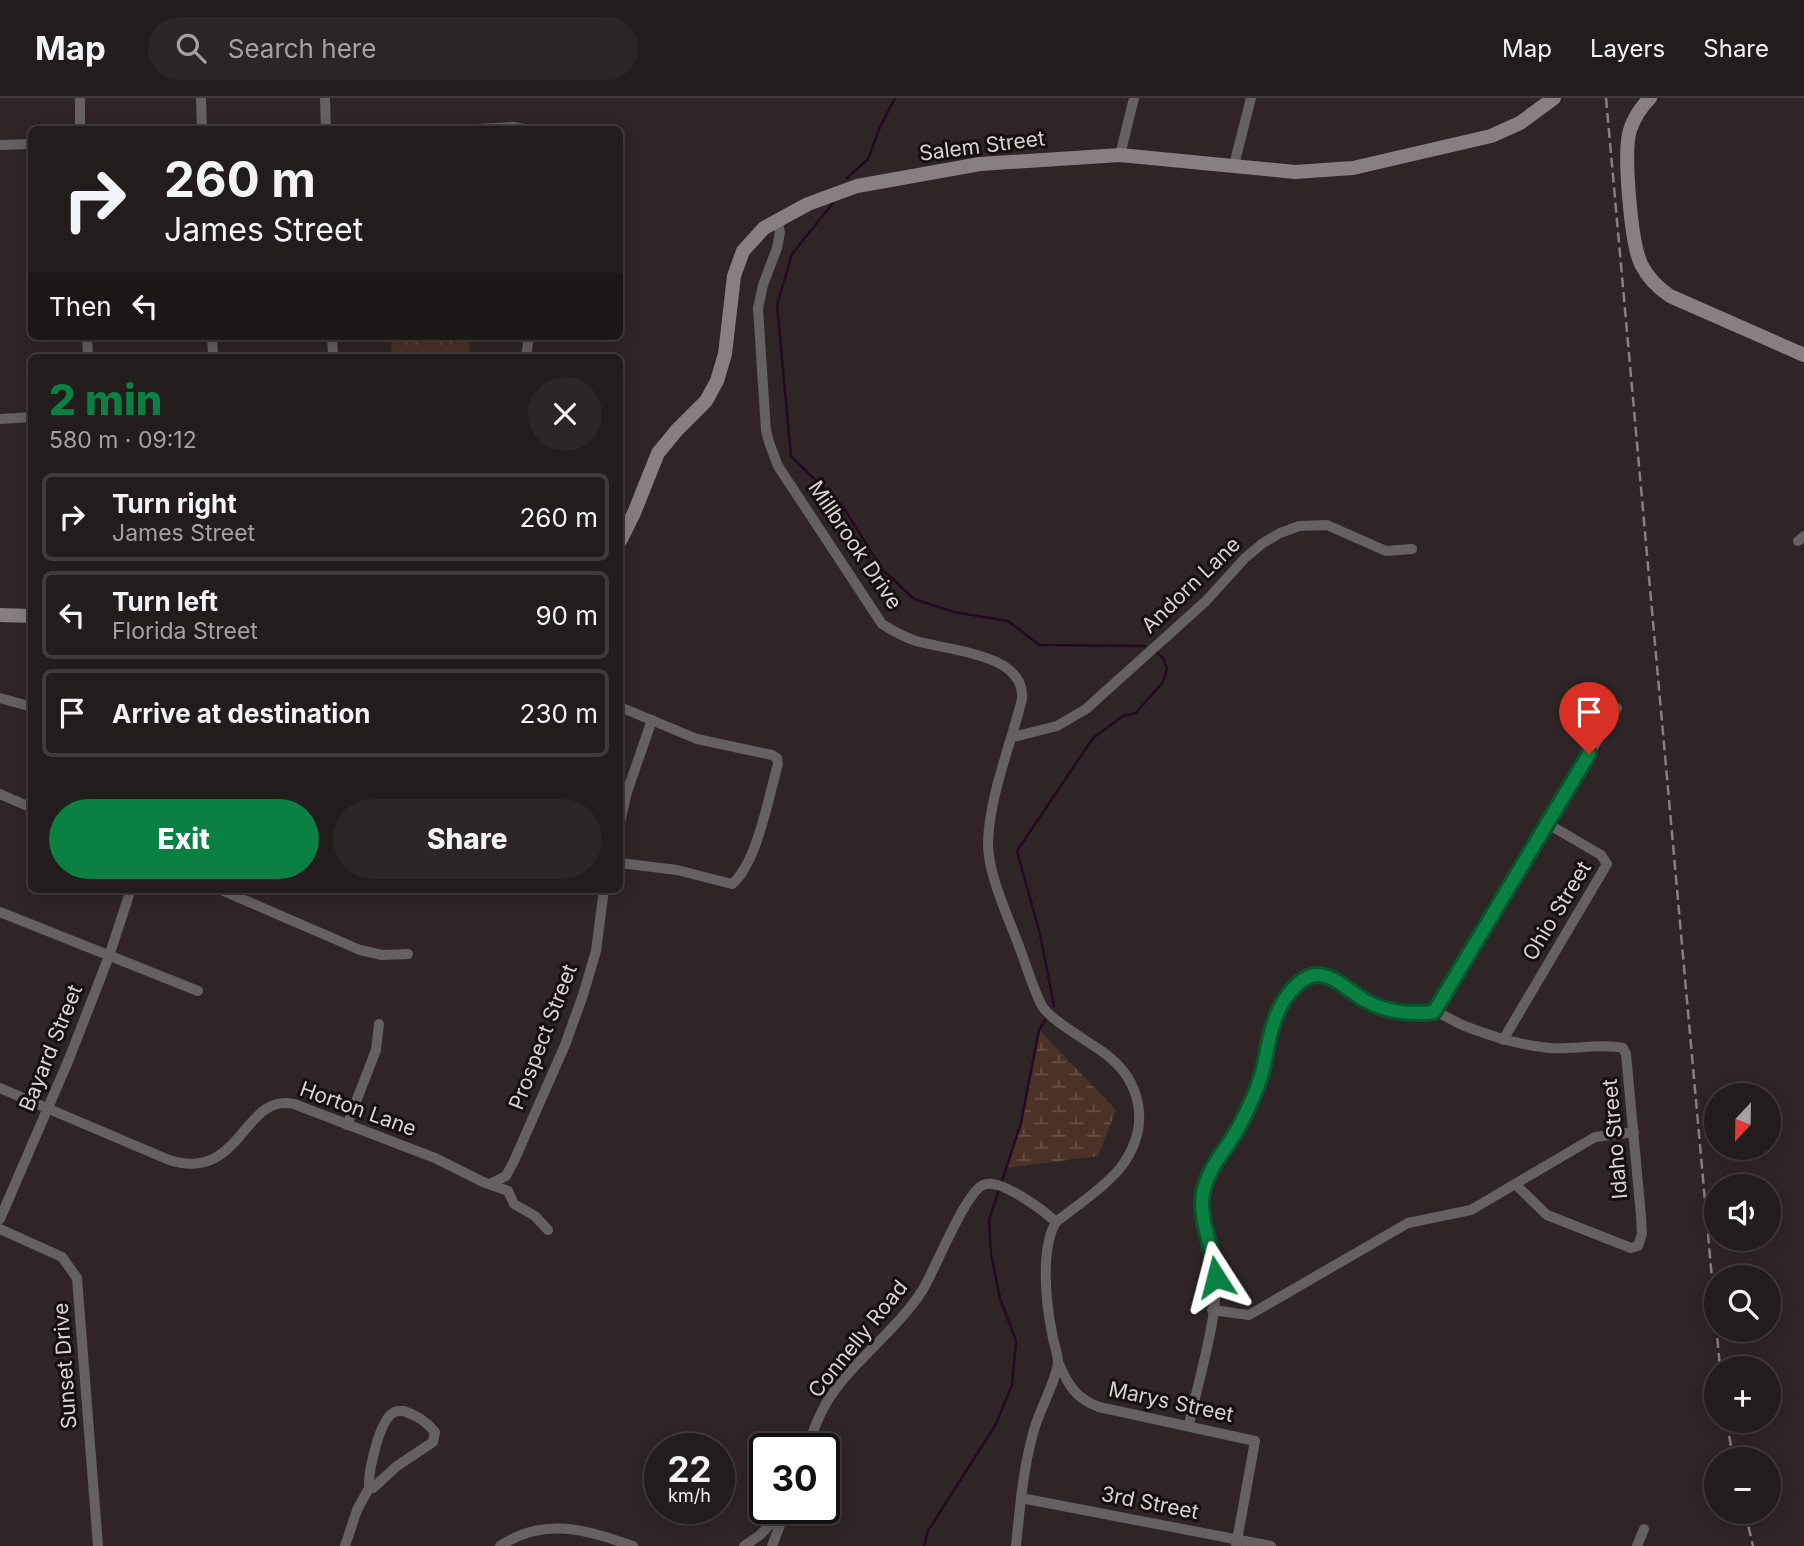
<!DOCTYPE html>
<meta charset="utf-8">
<style>
body{margin:0;font-family:Inter,sans-serif;background:#2b2525;color:#f1f3f6;height:100vh;display:flex;flex-direction:column;font-size:26px;white-space:nowrap}
*{box-sizing:border-box;margin:0}
p{font-size:23px;color:#a3a1a3}
.icon{flex:none;width:38px;height:38px;fill:none;stroke:currentColor;stroke-width:2;stroke-linecap:round;stroke-linejoin:round}
.map{position:relative;flex:1;overflow:hidden}
.panel{position:absolute;left:28px;top:256px;width:595px;height:539px;display:flex;flex-direction:column;background:#231c1c;border-radius:10px;box-shadow:0 4px 18px #0003,0 0 0 2px #403a3b}
.panel>*{flex:none}
.banner{position:absolute;left:28px;top:28px;width:595px;height:214px;border-radius:10px;box-shadow:0 4px 18px #0003,0 0 0 2px #403a3b;background:#231c1c;color:#f1f3f6;overflow:hidden}
.needle{width:46px;rotate:202deg}
.controls{position:absolute;left:1704px;top:985px;display:grid;gap:14px}
.controls a{display:grid;place-items:center;width:77px;height:77px;border-radius:50%;background:#231c1c;box-shadow:0 4px 18px #0003,0 0 0 2px #403a3b;font-size:35px}
.speed{position:absolute;left:644px;top:1335px;display:flex;gap:14px;font-size:35px;font-weight:700;text-align:center}
.speed>*{display:grid;place-content:center;width:91px;height:91px;border-radius:50%;background:#231c1c;box-shadow:0 4px 18px #0003,0 0 0 2px #403a3b;line-height:1}
.speed small{font-size:18px;font-weight:400}
.speed .limit{border:4px solid #111;border-radius:10px;background:#fff;color:#111}
.pin{position:absolute;display:grid;place-items:center;width:60px;height:60px;color:#fff;margin:-72px -30px;border-radius:50% 50% 50% 0;rotate:-45deg;box-shadow:0 0 7px #0007}
.pin .icon{rotate:45deg}
.me{position:absolute;width:77px;margin:-38px;rotate:351deg;stroke-linejoin:round;filter:drop-shadow(0 0 5px #0008)}
.turn{display:flex;align-items:center;gap:24px;height:147px;padding:0 21px;font-size:32px}
.turn .icon{width:91px;height:91px;stroke-width:2.5}
.turn b{display:block;font-size:49px;line-height:60px}
.then{display:flex;align-items:center;height:66px;padding:0 21px;background:#0003;gap:14px;font-size:26px}
.round{display:grid;place-items:center;flex:none;width:74px;height:74px;border-radius:37px;background:#2b2525}
.overview{display:flex;align-items:center;justify-content:space-between;height:119px;padding:0 21px}
h1{font-size:42px;font-weight:800;line-height:52px;color:#0b8043}
.cta{display:flex;gap:14px;margin-top:auto;padding:14px 21px}
.cta a{flex:1;height:80px;border-radius:42px;background:#0b8043;color:#fff;font-size:28px;font-weight:800;line-height:80px;text-align:center}
.cta a+a{background:#2b2525;color:#f1f3f6}
ul{padding:0;list-style:none}
li{display:flex;align-items:center;gap:21px;height:88px;margin:0 14px 10px;padding:0 7px;border:4px solid #403a3b;border-radius:10px}
li div{flex:1}
li b{display:block;font-size:26px}
li em{font-style:normal}
header{display:flex;align-items:center;gap:42px;box-sizing:border-box;height:98px;padding:0 35px;background:#231c1c;border-bottom:2px solid #403a3b}
header strong{font-size:33px}
nav{display:flex;gap:38px;margin-inline-start:auto;font-size:24px}
.search{width:490px;height:63px;background:#2b2525;display:flex;align-items:center;gap:18px;box-sizing:border-box;padding:0 24px;border-radius:38px;color:#a3a1a3;font-size:26px}
.map>svg:first-child{display:block}
</style>
<header>
<strong>Map</strong>
<div class="search"><svg class="icon" aria-label="search" viewBox="0 0 24 24"><circle cx="10" cy="10" r="6"/><path d="M15 15l6 6"/></svg>Search here</div>
<nav><a>Map</a><a>Layers</a><a>Share</a></nav>
</header>
<div class="map">
<svg width="1804" height="1448" viewBox="0 0 1804 1448">
<defs>
<pattern id="wetland-marsh" width="20" height="14" patternUnits="userSpaceOnUse" patternTransform="scale(1.75)"><rect width="20" height="14" fill="#4c3226"/><path d="M1 5h8M5 5V1M11 12h8M15 12V8" fill="none" stroke="#654f45"/></pattern>
<pattern id="park-crowns" width="20" height="18" patternUnits="userSpaceOnUse" patternTransform="scale(1.75)"><rect width="20" height="18" fill="#4c3226"/><path d="M2 6a3 3 0 1 1 6 0M12 15a3 3 0 1 1 6 0" fill="none" stroke="#654f45"/></pattern>
</defs>
<rect width="100%" height="100%" fill="#2f2526"/>
<path fill="url(#wetland-marsh)" d="M1039,932L1116,1012L1098,1058L1006,1070L1021,1025Z"/>
<path fill="url(#park-crowns)" d="M391,238H470L469,259H392Z"/>
<g fill="none" stroke-linecap="round" stroke-linejoin="round">
<g stroke="#250823" stroke-width="2.5">
<path d="M847,80L868,61L880,29L895,0"/>
<path d="M833,105L792,156L777,207L791,358L843,409L882,471L914,501L954,514L1008,523L1039,547L1145,548"/>
<path d="M1054,908L1040,836L1017,753L1093,640L1123,618L1136,615L1163,584L1167,571L1164,561L1157,555"/>
<path d="M924,1448L928,1433L996,1326L1012,1287L1016,1243L1000,1200L991,1156L989,1122L1021,1025L1039,932L1045,922"/>
</g>
<g stroke="#656062" stroke-width="10">
<path d="M80,0V32"/>
<path d="M201,0L202,32"/>
<path d="M325,0L326,32"/>
<path d="M455,32L514,29L528,32"/>
<path d="M0,47L32,46"/>
<path d="M1120,57L1134,0"/>
<path d="M1234,67L1251,0"/>
<path d="M777,123L780,134L777,150L763,187L758,210L766,333L770,347L778,368L882,526C893,533 904,539 916,543C946,552 1026,555 1022,601C1011,646 989,699 988,745C988,778 1009,820 1020,851C1027,869 1032,888 1041,906C1048,921 1088,943 1103,954C1143,983 1151,1029 1121,1069C1105,1089 1076,1108 1056,1124C1040,1151 1046,1205 1052,1235C1053,1244 1059,1258 1058,1266C1054,1288 1040,1310 1034,1332C1023,1370 1020,1409 1016,1448"/>
<path d="M87,238L88,259"/>
<path d="M212,238L213,259"/>
<path d="M332,238L333,259"/>
<path d="M526,259L529,238"/>
<path d="M0,321L32,319"/>
<path d="M1798,443L1804,438"/>
<path d="M0,600L32,609"/>
<path d="M620,609L697,641L772,657L777,660L778,666C769,697 757,766 732,786L677,772L620,765"/>
<path d="M1013,639L1057,628L1086,611L1206,503L1245,460L1263,445L1280,435L1299,428L1327,427L1386,453L1412,451"/>
<path d="M0,696L32,710"/>
<path d="M620,724L627,694L652,622"/>
<path d="M219,791L360,852L382,857L408,856"/>
<path d="M0,814L198,893"/>
<path d="M1434,914L1617,610"/>
<path d="M1503,942L1607,766L1601,757L1548,726"/>
<path d="M0,990L169,1062C242,1085 243,994 294,1006L435,1060L483,1084L508,1093L514,1106L535,1118L548,1132"/>
<path d="M347,1027L376,952L379,926"/>
<path d="M490,1086L506,1078L514,1063L565,947L583,897L596,853L604,791"/>
<path d="M0,1121L69,961L109,858L131,791"/>
<path d="M0,1131L62,1159L77,1180L98,1448"/>
<path d="M1212,1212L1249,1217L1408,1125L1471,1112L1595,1039L1634,1034"/>
<path d="M1058,1264C1068,1287 1075,1300 1099,1309L1255,1343L1236,1448"/>
<path d="M404,1313C417,1318 426,1323 435,1334L433,1344L397,1368L373,1390H369C368,1375 379,1323 393,1315C397,1312 399,1313 404,1313Z"/>
<path d="M1189,1327C1198,1282 1218,1222 1216,1176C1215,1149 1199,1124 1202,1098C1206,1071 1227,1050 1240,1028C1248,1013 1256,996 1261,979C1269,951 1275,888 1310,878C1335,871 1358,903 1381,910C1394,914 1409,915 1423,915C1427,915 1430,913 1434,914C1440,914 1455,924 1462,927C1491,938 1518,947 1549,950C1574,952 1599,945 1623,950L1626,956L1641,1118L1642,1136L1638,1148L1631,1150L1547,1117L1515,1086"/>
<path d="M807,1351C812,1335 819,1317 828,1302C854,1262 896,1233 922,1193C935,1172 965,1095 983,1087C1000,1079 1044,1113 1056,1124"/>
<path d="M1021,1400L1271,1448"/>
<path d="M345,1448L357,1412L369,1390"/>
<path d="M500,1448C545,1418 586,1432 633,1448"/>
<path d="M744,1448L760,1437L786,1410"/>
<path d="M772,1448L784,1417"/>
<path d="M1637,1448L1644,1431"/>
</g>
<g stroke="#877f82" stroke-width="14">
<path d="M1650,0C1641,9 1634,20 1630,32C1623,54 1631,145 1641,166C1648,180 1658,190 1670,198L1804,257"/>
<path d="M620,443L634,415L658,355L677,332L706,303L717,283L725,256L734,178L743,153L764,130L808,106L857,88L980,66L1120,57L1295,74L1353,70L1491,38L1520,25L1554,0"/>
<path d="M0,517L32,518"/>
</g>
<g stroke="#887f80" stroke-width="2.5" stroke-dasharray="10 5" stroke-linecap="butt">
<path d="M1606,0L1720,1270"/>
<path d="M1727,1323L1733,1362"/>
<path d="M1745,1414L1753,1448"/>
</g>
</g>
<g fill="none" stroke-linecap="round" stroke-linejoin="round">
<defs>
<path id="route" d="M1216,1179C1214,1152 1198,1121 1203,1095C1208,1068 1229,1049 1241,1025C1249,1009 1257,992 1262,975C1268,951 1270,926 1283,904C1290,893 1302,879 1315,877C1334,876 1350,894 1366,903C1386,914 1412,917 1434,914L1589,656"/>
</defs>
<use href="#route" stroke="#07532c" stroke-width="18"/>
<use href="#route" stroke="#0b8043" stroke-width="12"/>
</g>
<g text-anchor="middle" stroke-width="6" stroke-linejoin="round" paint-order="stroke">
<g font-size="21" fill="#dad2d3" stroke="#140f10">
<text transform="translate(982 48) rotate(-7)" y="7">Salem Street</text>
<text transform="translate(855 447) rotate(56)" y="7">Millbrook Drive</text>
<text transform="translate(1191 487) rotate(-44)" y="7">Andorn Lane</text>
<text transform="translate(1557 813) rotate(-59)" y="7">Ohio Street</text>
<text transform="translate(543 939) rotate(-69)" y="7">Prospect Street</text>
<text transform="translate(51 950) rotate(-68)" y="7">Bayard Street</text>
<text transform="translate(358 1011) rotate(20)" y="7">Horton Lane</text>
<text transform="translate(1615 1041) rotate(-95)" y="7">Idaho Street</text>
<text transform="translate(858 1241) rotate(-51)" y="7">Connelly Road</text>
<text transform="translate(65 1268) rotate(-94)" y="7">Sunset Drive</text>
<text transform="translate(1171 1304) rotate(12)" y="7">Marys Street</text>
<text transform="translate(1150 1405) rotate(11)" y="7">3rd Street</text>
</g>
</g>
</svg>
<div class="controls">
<a><svg class="needle" viewBox="-14 -14 28 28"><path d="M0-13l5 13h-10z" fill="#e53935"/><path d="M0 13l5-13h-10z" fill="#a3a1a3"/></svg></a>
<a><svg class="icon" aria-label="sound" viewBox="0 0 24 24"><path d="M4 9h4l5-4v14l-5-4H4zM17 9q2 3 0 6"/></svg></a>
<a><svg class="icon" aria-label="search" viewBox="0 0 24 24"><circle cx="10" cy="10" r="6"/><path d="M15 15l6 6"/></svg></a>
<a>+</a>
<a>−</a>
</div>
<div class="speed"><div>22<small>km/h</small></div><div class="limit">30</div></div>
<div class="pin" style="left:1589px;top:656px;background:#d93025"><svg class="icon" aria-label="arrive" viewBox="0 0 24 24"><path d="M6 21V4h12l-3 4 3 4H6"/></svg></div>
<svg class="me" style="left:1216px;top:1179px" viewBox="-20 -20 40 40"><path d="M0-17L14 15 0 8-14 15z" fill="#0b8043" stroke="#fff" stroke-width="4"/></svg>
<div class="banner">
<div class="turn"><svg class="icon" aria-label="right" viewBox="0 0 24 24"><path d="M7 20v-9h11M14 6l5 5-5 5"/></svg><div><b>260 m</b>James Street</div></div>
<div class="then">Then<svg class="icon" aria-label="left" viewBox="0 0 24 24"><path d="M17 20v-9H6M10 6l-5 5 5 5"/></svg></div>
</div>
<section class="panel">
<div class="overview"><div><h1>2 min</h1><p>580 m · 09:12</p></div><a class="round"><svg class="icon" aria-label="close" viewBox="0 0 24 24"><path d="M6 6l12 12M18 6L6 18"/></svg></a></div>
<ul>
<li><svg class="icon" aria-label="right" viewBox="0 0 24 24"><path d="M7 20v-9h11M14 6l5 5-5 5"/></svg><div><b>Turn right</b><p>James Street</p></div><em>260 m</em></li>
<li><svg class="icon" aria-label="left" viewBox="0 0 24 24"><path d="M17 20v-9H6M10 6l-5 5 5 5"/></svg><div><b>Turn left</b><p>Florida Street</p></div><em>90 m</em></li>
<li><svg class="icon" aria-label="arrive" viewBox="0 0 24 24"><path d="M6 21V4h12l-3 4 3 4H6"/></svg><div><b>Arrive at destination</b></div><em>230 m</em></li>
</ul>
<div class="cta"><a>Exit</a><a>Share</a></div>
</section>
</div>
